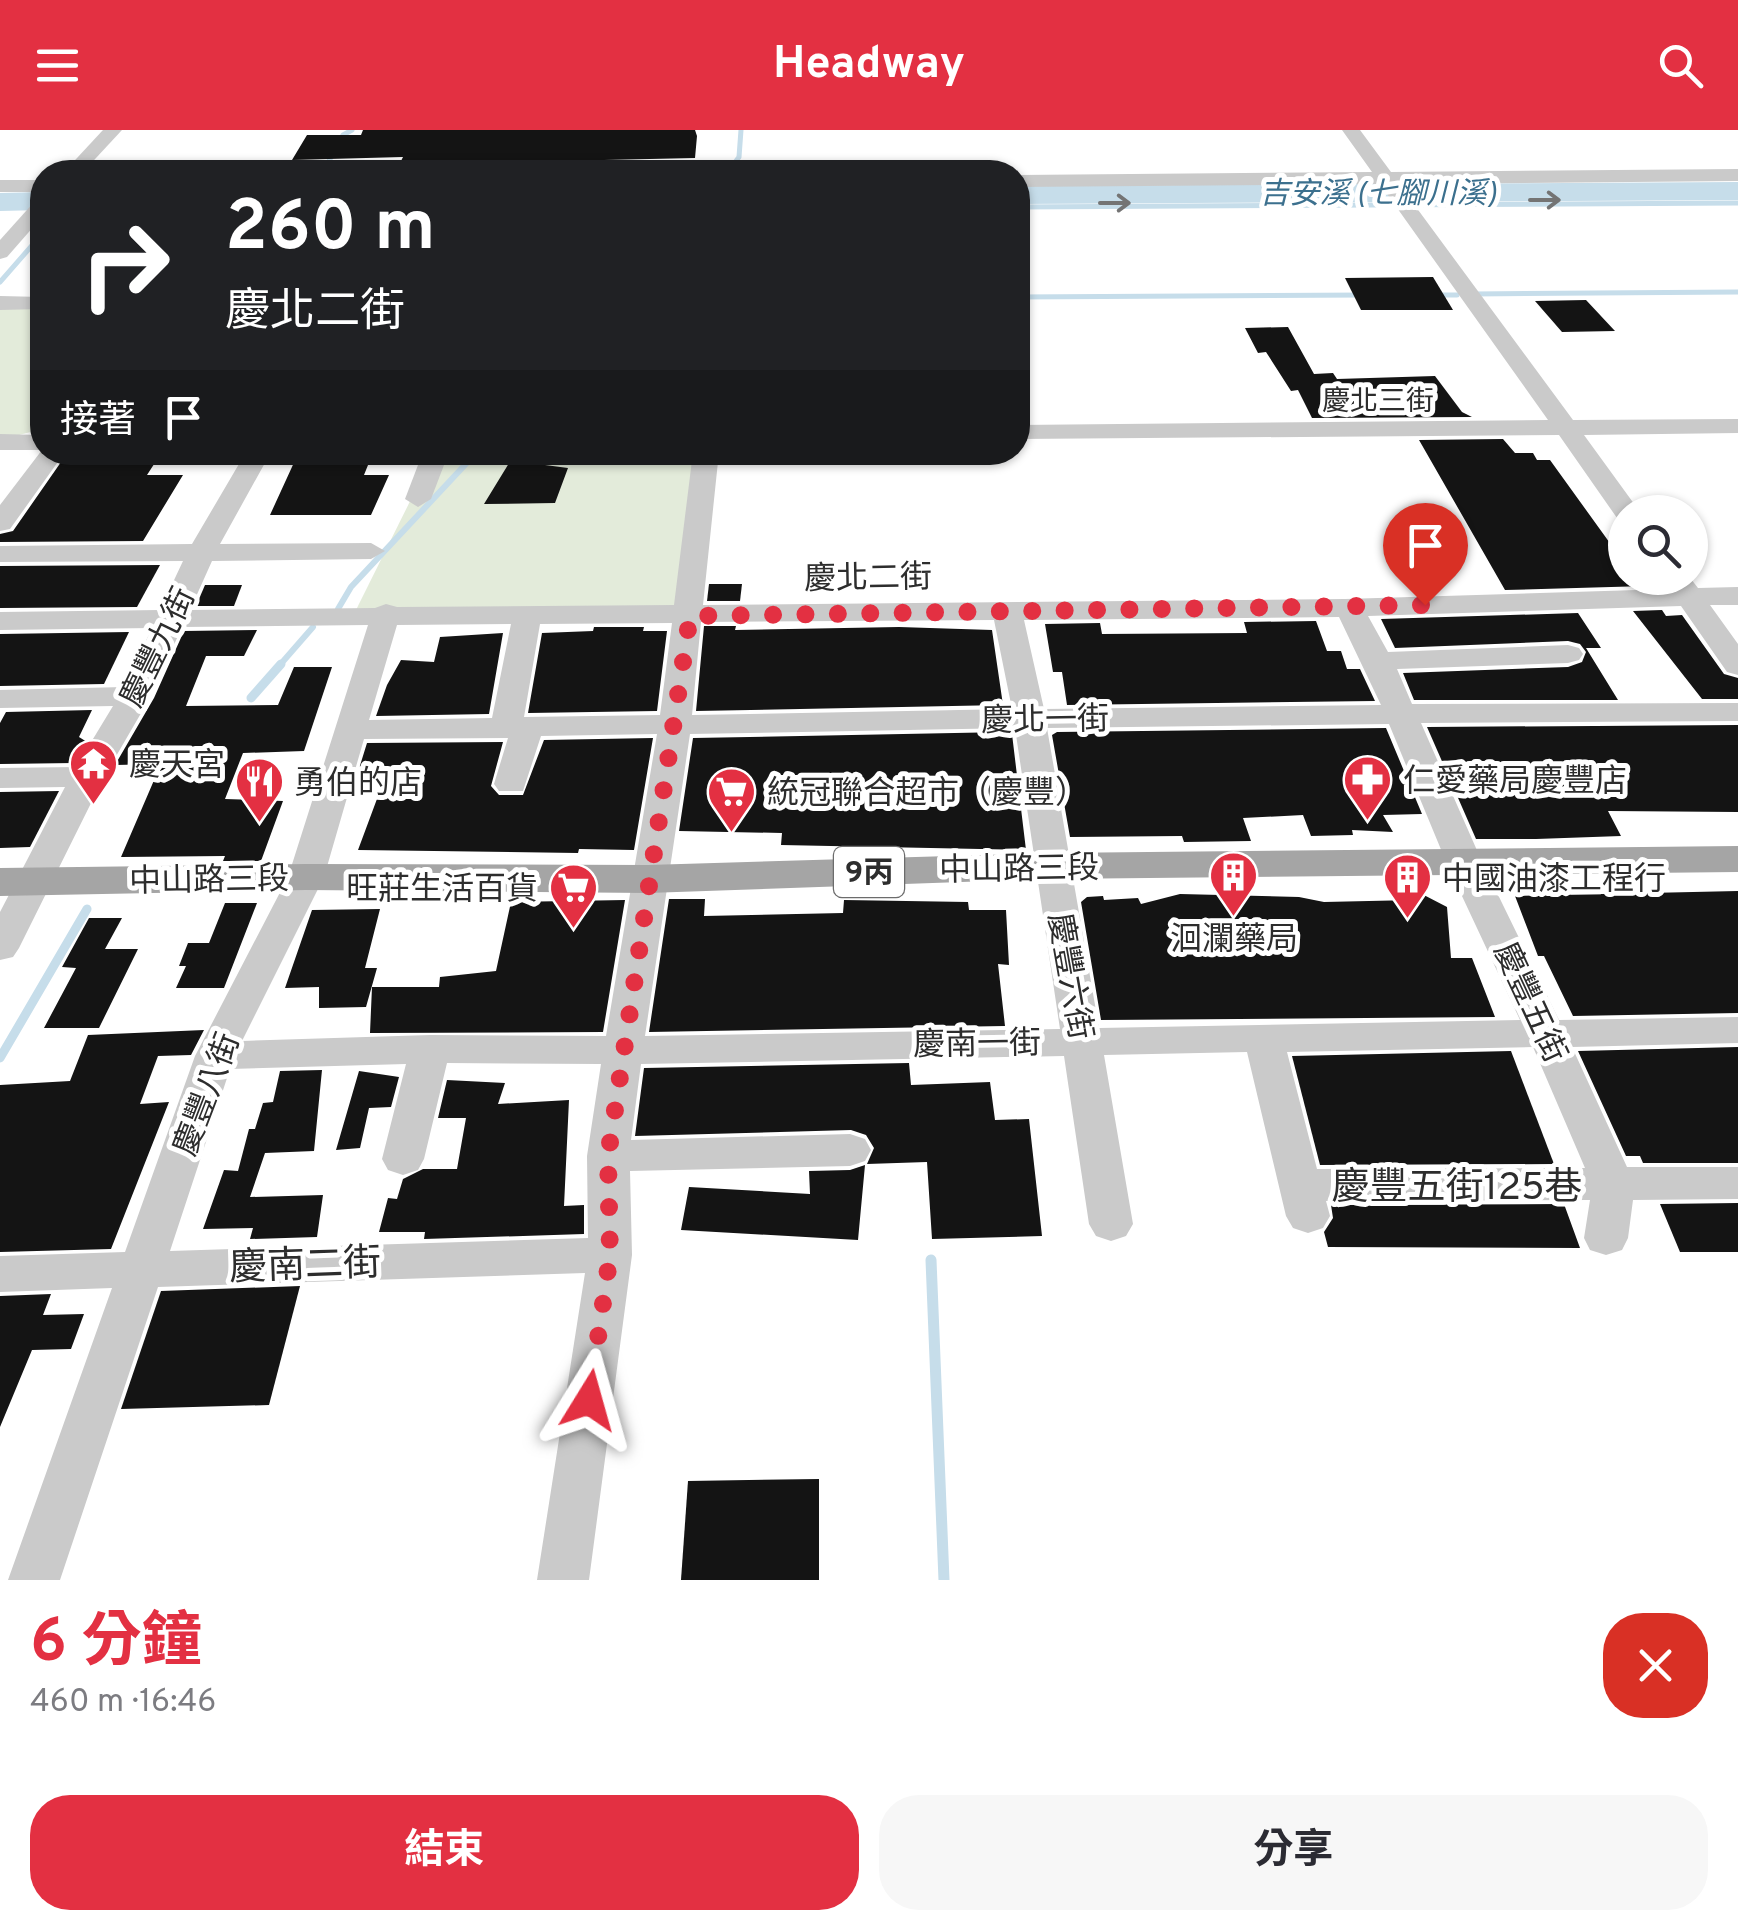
<!DOCTYPE html>
<html lang="zh-TW">
<meta charset="utf-8">
<style>
body{margin:0;font-family:Overpass,"Noto Sans TC",sans-serif;background:#f7f7f7;color:#2b2b33;height:100vh;display:flex;flex-direction:column;font-size:38px;white-space:nowrap}
*{box-sizing:border-box;margin:0}
p{font-size:32px;color:#7c7c81}
.icon{flex:none;width:55px;height:55px;fill:none;stroke:currentColor;stroke-width:2;stroke-linecap:round;stroke-linejoin:round}
.map{position:relative;height:1450px;overflow:hidden}
.details{display:flex;flex-direction:column;background:#fff;flex:1}
.details>*{flex:none}
.guide{position:absolute;left:30px;top:30px;width:1000px;height:305px;border-radius:40px;box-shadow:0 2px 8px #0004;background:#202124;color:#fff;overflow:hidden}
.tools{position:absolute;left:1608px;top:365px;display:grid;gap:20px}
.tools a{display:grid;place-items:center;width:100px;height:100px;border-radius:50%;background:#fff;box-shadow:0 2px 8px #0004;font-size:50px}
.pin{position:absolute;display:grid;place-items:center;width:85px;height:85px;color:#fff;margin:-102px -42px;border-radius:50% 50% 50% 0;rotate:-45deg;box-shadow:0 0 10px #0007}
.pin .icon{rotate:45deg}
.me{position:absolute;width:110px;margin:-55px;rotate:8deg;stroke-linejoin:round;filter:drop-shadow(0 0 8px #0008)}
.turn{display:flex;align-items:center;gap:35px;height:210px;padding:0 30px;font-size:45px}
.turn .icon{width:130px;height:130px;stroke-width:2.5}
.turn b{display:block;font-size:70px;line-height:85px}
.then{display:flex;align-items:center;height:95px;padding:0 30px;background:#0003;gap:20px;font-size:38px}
.round{display:grid;place-items:center;flex:none;width:105px;height:105px;border-radius:40px;background:#f7f7f7}
.summary{display:flex;align-items:center;justify-content:space-between;height:170px;padding:0 30px}
h1{font-size:60px;font-weight:700;line-height:75px;color:#e33042}
.cta{display:flex;gap:20px;margin-top:auto;padding:20px 30px}
.cta a{flex:1;height:115px;border-radius:40px;background:#e33042;color:#fff;font-size:40px;font-weight:700;line-height:115px;text-align:center}
.cta a+a{background:#f7f7f7;color:#2b2b33}
header{display:flex;justify-content:space-between;align-items:center;height:130px;padding:0 30px;background:#e33042;color:#fff;font-size:45px;font-weight:700}
.map>svg:first-child{display:block}
</style>
<header><svg class="icon" aria-label="menu" viewBox="0 0 24 24"><path d="M4 6h16M4 12h16M4 18h16"/></svg>Headway<svg class="icon" aria-label="search" viewBox="0 0 24 24"><circle cx="10" cy="10" r="6"/><path d="M15 15l6 6"/></svg></header>
<div class="map">
<svg width="1738" height="1450" viewBox="0 0 1738 1450">
<rect width="100%" height="100%" fill="#fff"/>
<g fill="#e3ebda">
<path d="M0,178H30L42,207V299L0,310Z"/>
<path d="M434,323H699L682,480L354,484Z"/>
</g>
<g fill="none" stroke-linecap="round" stroke-linejoin="round">
<g stroke="#c6ddea" stroke-width="5">
<path d="M323,42L343,5L352,0"/>
<path d="M728,42L739,27L741,0"/>
<path d="M1018,77L1738,73"/>
<path d="M0,152L42,104"/>
<path d="M1474,164L1738,162"/>
<path d="M1435,165H1457"/>
<path d="M1018,167L1365,165"/>
</g>
<g stroke="#c6ddea" stroke-width="6">
<path d="M338,479L351,457L477,322"/>
<path d="M279,536L313,497"/>
</g>
<g stroke="#c6ddea" stroke-width="9">
<path d="M251,568L281,534"/>
<path d="M0,928L87,779"/>
</g>
<path stroke="#c6ddea" stroke-width="11" d="M931,1130L944,1450"/>
<g fill="#c6ddea" fill-rule="evenodd">
<path d="M1738,52V70L1018,74V56Z"/>
<path d="M42,62V80L0,81V63Z"/>
</g>
</g>
<g fill="#141414">
<path d="M363,0H695L697,6L695,28L513,32L508,42L396,41L403,27L292,30L307,5H361Z"/>
<path d="M1433,147L1453,180H1361L1345,148Z"/>
<path d="M1586,170L1615,201L1562,202L1535,171Z"/>
<path d="M1288,197L1314,244L1333,243L1337,249L1435,246L1462,282L1472,287L1312,288L1298,260L1291,261L1266,222L1258,223L1245,198Z"/>
<path d="M1503,309L1515,323H1533L1537,330H1550L1625,434V448H1634L1646,456L1505,460L1419,310Z"/>
<path d="M68,322H135L131,328H158L147,345H183L143,411L0,412V404L13,401Z"/>
<path d="M372,325L364,345H389L371,385H270L297,326Z"/>
<path d="M514,325L550,330L545,335L568,338L555,373L484,374Z"/>
<path d="M160,435L137,477L0,478V436Z"/>
<path d="M709,454H742L740,471H707Z"/>
<path d="M205,455H242L234,476H196Z"/>
<path d="M1662,480L1666,486L1682,485L1724,544L1738,548V569H1702L1633,481Z"/>
<path d="M1578,483L1601,518H1586L1618,570H1414L1403,543L1568,537L1582,532L1586,522L1580,514L1568,511L1395,518L1381,489Z"/>
<path d="M1316,491L1327,521H1341L1347,539H1360L1375,571L1067,575L1062,542H1053L1045,494L1100,493L1102,504L1247,503L1244,492Z"/>
<path d="M704,496H736L735,500L899,497L992,500L1003,575L696,581Z"/>
<path d="M594,497H644L643,501H667L657,581L528,583L542,503L593,501Z"/>
<path d="M257,500L244,526H206L186,576L278,575L294,537H332L304,621L243,623L225,669L283,671L261,731H223L225,726L121,727L161,634L115,635L154,568L184,501Z"/>
<path d="M129,502L104,554L0,556V504Z"/>
<path d="M503,503L489,584L376,586L387,555L401,530L434,532L440,507Z"/>
<path d="M92,580L79,607L87,612L74,633L0,634V593L6,582Z"/>
<path d="M1738,595V682L1608,681L1621,706L1536,709H1476L1427,597Z"/>
<path d="M1386,598L1422,684L1383,685L1393,702L1352,700L1353,705L1311,706L1303,685L1243,688L1251,711L1184,712L1182,706L1070,707L1052,605L1057,602Z"/>
<path d="M1006,602L1012,604L1026,720L781,715L782,703L679,701L693,608Z"/>
<path d="M653,608L634,720L579,719L578,723L358,720L387,642H358L367,613L503,612L491,656L499,665H523L544,610Z"/>
<path d="M59,661L30,717L0,718V662Z"/>
<path d="M1738,761V883L1573,886L1544,826H1538L1515,766Z"/>
<path d="M1420,763L1447,777L1451,828H1472L1495,887L1101,890L1081,772L1087,767L1103,766L1104,770L1138,768L1141,774L1180,764L1299,767L1324,772L1414,770Z"/>
<path d="M669,769H705L704,786L843,783L844,770L968,772L969,780H1006L1009,835L998,834L1005,896L649,902Z"/>
<path d="M625,770L603,902L370,903L372,857H439L440,847L496,841L511,772Z"/>
<path d="M225,773H257L224,858H176L186,836H179L188,813H209Z"/>
<path d="M380,779L365,838H377L366,877L319,878V857L285,858L312,780Z"/>
<path d="M89,788H122L105,819H138L99,898H44L76,838L62,837Z"/>
<path d="M204,900L191,925L158,926L140,974L169,972L111,1119L0,1122V955L70,951L88,905Z"/>
<path d="M1738,917V1033H1643L1640,1026H1626L1578,921Z"/>
<path d="M1511,921L1554,1034L1320,1035L1292,926Z"/>
<path d="M909,933L911,955L990,952L995,990L1029,989L1042,1106L932,1109L927,1032L867,1034L874,1018L866,1005L851,1000L635,1006L644,938Z"/>
<path d="M322,940L314,1021L265,1023L250,1067L323,1065L317,1107L250,1109L253,1098L203,1099L224,1040L238,1041L249,999H255L263,973L273,972L280,941Z"/>
<path d="M359,941L399,947L391,977L369,978L360,1018L336,1020Z"/>
<path d="M447,950L505,953L498,974L569,970L564,1076L584,1075V1104L424,1109L425,1102H379L388,1068L397,1069L403,1049L423,1039H457L466,988H438Z"/>
<path d="M865,1035L858,1110L681,1100L689,1057L810,1064L809,1041L850,1040Z"/>
<path d="M1738,1073V1122H1680L1660,1074Z"/>
<path d="M1564,1074L1580,1118L1328,1117L1324,1102L1333,1088L1331,1075Z"/>
<path d="M300,1156L269,1275L121,1279L161,1161Z"/>
<path d="M51,1164L43,1185L84,1184L71,1219L32,1220L0,1297V1166Z"/>
<path d="M819,1349V1450H681L688,1351Z"/>
</g>
<g fill="none" stroke-linecap="round" stroke-linejoin="round">
<g fill="#cacaca" fill-rule="evenodd">
<path d="M103,0H122L83,42H64Z"/>
<path d="M1342,0H1360L1391,42L1738,39V51L1399,54L1573,290L1738,289V303L1584,305L1640,382H1625V390L1617,388L1559,305L1018,309V295L1548,290L1380,54L1018,57V45L1372,42Z"/>
<rect x="0" y="50" width="42" height="12"/>
<path d="M42,69V87L7,127L0,129V110L35,71Z"/>
<path d="M0,166L42,167V179L0,180Z"/>
<path d="M0,304L42,305V322H65L10,399L0,401V375L42,320H0Z"/>
<path d="M246,322H271L220,414L371,413L385,421L371,429L212,431L190,480L375,478L386,474L397,477L674,475L693,322H719L703,475L1345,469L1669,459L1667,455L1677,448L1691,449L1698,458L1738,457V475H1710L1738,514V545L1727,542L1681,476L1368,486L1388,522L1568,515L1579,518L1583,524L1579,530L1568,533L1397,539L1412,574L1738,573V591L1421,593L1483,734L1559,890L1738,887V913L1572,917L1627,1037H1738V1069L1633,1070L1628,1108L1622,1120L1606,1125L1590,1120L1584,1108L1590,1070L1326,1071L1330,1086L1323,1098L1308,1103L1293,1098L1286,1086L1247,922L1104,925L1133,1094L1126,1106L1111,1111L1096,1106L1089,1094L1064,926L641,934L631,1010L850,1004L865,1009L871,1020L865,1031L850,1036L630,1041L632,1125L589,1450H537L585,1143L158,1157L60,1450H8L112,1158L0,1162V1126L125,1122L195,926L288,747L368,495L182,497L151,566L104,647L19,818L13,827L0,830V782L65,657L0,658V638L76,637L113,576L0,578V560L124,557L152,498L0,500V482L160,480L183,431L0,432V416L192,414ZM1339,487L1381,575L1044,579L1024,490ZM994,490L1012,579L692,585L701,492ZM672,493L660,585L524,587L540,494ZM511,494L492,588L369,590L397,495ZM1389,594L1447,734L1520,890L1099,898L1047,598ZM1015,598L1060,899L645,906L690,604ZM657,604L606,906L430,905L242,911L324,747L364,609L508,608L494,654L499,661H523L541,606ZM1533,917L1585,1038L1317,1039L1287,922ZM447,933L601,934L587,1026L588,1108L170,1121L230,939L406,934L382,1029L388,1040L403,1045L418,1040L424,1029Z"/>
<path d="M423,322H449L431,369L418,377L405,369Z"/>
</g>
<path fill="#a5a5a5" fill-rule="evenodd" d="M1738,716V742L1050,749L648,763L306,760L0,766V738L306,734L648,735L1050,723Z"/>
</g>
<defs><path id="oneway-shaft" d="M-6 0H5M1.5-3L5.5 0L1.5 3" fill="none" stroke-width="1.6" stroke-linecap="round" stroke-linejoin="round" transform="scale(2.5)"/></defs>
<g stroke="#747474">
<use href="#oneway-shaft" transform="translate(1545 70)"/>
<use href="#oneway-shaft" transform="translate(1115 73)"/>
</g>
<g fill="none" stroke-linecap="round" stroke-linejoin="round">
<path stroke="#e33042" stroke-width="18" stroke-dasharray="0 32.4" d="M589,1270L610,1125L608,1026L690,486L1425,475"/>
</g>
<defs>
<symbol id="temple-pin" viewBox="-11 -11 22 30"><path d="M0 17L-7.5 6A9.5 9.5 0 1 1 7.5 6Z" fill="#e33042" stroke="#fff"/><path d="M0-6L5-2H3V0L6.5 2.5H4V6H1.5V3h-3V6H-4V2.5H-6.5L-3 0V-2H-5Z" fill="#fff"/></symbol>
<symbol id="pharmacy-pin" viewBox="-11 -11 22 30"><path d="M0 17L-7.5 6A9.5 9.5 0 1 1 7.5 6Z" fill="#e33042" stroke="#fff"/><path d="M-2-6h4v4h4v4h-4v4h-4v-4h-4v-4h4Z" fill="#fff"/></symbol>
<symbol id="restaurant-pin" viewBox="-11 -11 22 30"><path d="M0 17L-7.5 6A9.5 9.5 0 1 1 7.5 6Z" fill="#e33042" stroke="#fff"/><path d="M-5-6h1v4h1v-4h1v4h1v-4h1v5L-1.5 .5V6h-2V.5L-5-1ZM5-6V6H3V1.5H1.5Q1.5-4 5-6Z" fill="#fff"/></symbol>
<symbol id="supermarket-pin" viewBox="-11 -11 22 30"><path d="M0 17L-7.5 6A9.5 9.5 0 1 1 7.5 6Z" fill="#e33042" stroke="#fff"/><path d="M-6-5.5h2.5l.6 2H6L4.5 2H-2.5L-4.4-4H-6ZM-1.5 3.2a1.3 1.3 0 1 0 .1 0ZM3 3.2a1.3 1.3 0 1 0 .1 0Z" fill="#fff"/></symbol>
<symbol id="building-pin" viewBox="-11 -11 22 30"><path d="M0 17L-7.5 6A9.5 9.5 0 1 1 7.5 6Z" fill="#e33042" stroke="#fff"/><path d="M-4-6H4V6H1V3H-1V6H-4ZM-2.5-4.3h1.7v1.8h-1.7ZM.8-4.3h1.7v1.8H.8ZM-2.5-1h1.7V.8h-1.7ZM.8-1h1.7V.8H.8Z" fill="#fff"/></symbol>
</defs>
<g fill-rule="evenodd">
<use href="#temple-pin" x="66" y="606" width="55" height="75"/>
<use href="#pharmacy-pin" x="1340" y="622" width="55" height="75"/>
<use href="#restaurant-pin" x="232" y="624" width="55" height="75"/>
<use href="#supermarket-pin" x="704" y="634" width="55" height="75"/>
<use href="#building-pin" x="1206" y="718" width="55" height="75"/>
<use href="#building-pin" x="1380" y="720" width="55" height="75"/>
<use href="#supermarket-pin" x="546" y="730" width="55" height="75"/>
</g>
<g text-anchor="middle" stroke-width="10" stroke-linejoin="round" paint-order="stroke">
<g font-size="28" fill="#2d2d2d" stroke="#fff">
<text x="1378" y="280">慶北三街</text>
</g>
<g font-size="30" font-style="italic" fill="#3c708e" stroke="#fff">
<text x="1378" y="73">吉安溪 (七腳川溪)</text>
</g>
<rect fill="#fff" stroke="#6c6c6c" stroke-width="2.5" x="834" y="717" width="70" height="50" rx="8"/>
<g font-size="30" font-weight="bold" fill="#2d2d2d">
<text x="869" y="752">9丙</text>
</g>
<g font-size="32" fill="#2d2d2d" stroke="#fff">
<text transform="translate(868 447) rotate(-1)" y="11">慶北二街</text>
<text transform="translate(157 517) rotate(-64)" y="11">慶豐九街</text>
<text transform="translate(1045 589) rotate(-1)" y="11">慶北一街</text>
<text transform="translate(1019 738) rotate(-1)" y="11">中山路三段</text>
<text transform="translate(209 749) rotate(-1)" y="11">中山路三段</text>
<text transform="translate(1071 846) rotate(80)" y="11">慶豐六街</text>
<text transform="translate(1531 872) rotate(65)" y="11">慶豐五街</text>
<text transform="translate(977 913) rotate(-1)" y="11">慶南一街</text>
<text transform="translate(206 964) rotate(-69)" y="11">慶豐八街</text>
</g>
<g font-size="32" fill="#2d2d2d" stroke="#fff" text-anchor="start">
<text x="129" y="645">慶天宮</text>
<text x="1403" y="661">仁愛藥局慶豐店</text>
<text x="294" y="663">勇伯的店</text>
<text x="767" y="673">統冠聯合超市（慶豐）</text>
<text x="1442" y="759">中國油漆工程行</text>
<text x="538" y="769" text-anchor="end">旺莊生活百貨</text>
<text x="1234" y="819" text-anchor="middle">洄瀾藥局</text>
</g>
<g font-size="38" fill="#2d2d2d" stroke="#fff">
<text x="1457" y="1069">慶豐五街125巷</text>
<text transform="translate(305 1134) rotate(-2)" y="13">慶南二街</text>
</g>
</g>
</svg>
<div class="tools">
<a><svg class="icon" aria-label="search" viewBox="0 0 24 24"><circle cx="10" cy="10" r="6"/><path d="M15 15l6 6"/></svg></a>
</div>
<div class="pin" style="left:1425px;top:475px;background:#d93025"><svg class="icon" aria-label="arrive" viewBox="0 0 24 24"><path d="M6 21V4h12l-3 4 3 4H6"/></svg></div>
<svg class="me" style="left:589px;top:1270px" viewBox="-20 -20 40 40"><path d="M0-17L14 15 0 8-14 15z" fill="#e33042" stroke="#fff" stroke-width="4"/></svg>
<div class="guide">
<div class="turn"><svg class="icon" aria-label="right" viewBox="0 0 24 24"><path d="M7 20v-9h11M14 6l5 5-5 5"/></svg><div><b>260 m</b>慶北二街</div></div>
<div class="then">接著<svg class="icon" aria-label="arrive" viewBox="0 0 24 24"><path d="M6 21V4h12l-3 4 3 4H6"/></svg></div>
</div>
</div>
<section class="details">
<div class="summary"><div><h1>6 分鐘</h1><p>460 m · 16:46</p></div><a class="round" style="background:#d93025;color:#fff"><svg class="icon" aria-label="close" viewBox="0 0 24 24"><path d="M6 6l12 12M18 6L6 18"/></svg></a></div>
<div class="cta"><a>結束</a><a>分享</a></div>
</section>
